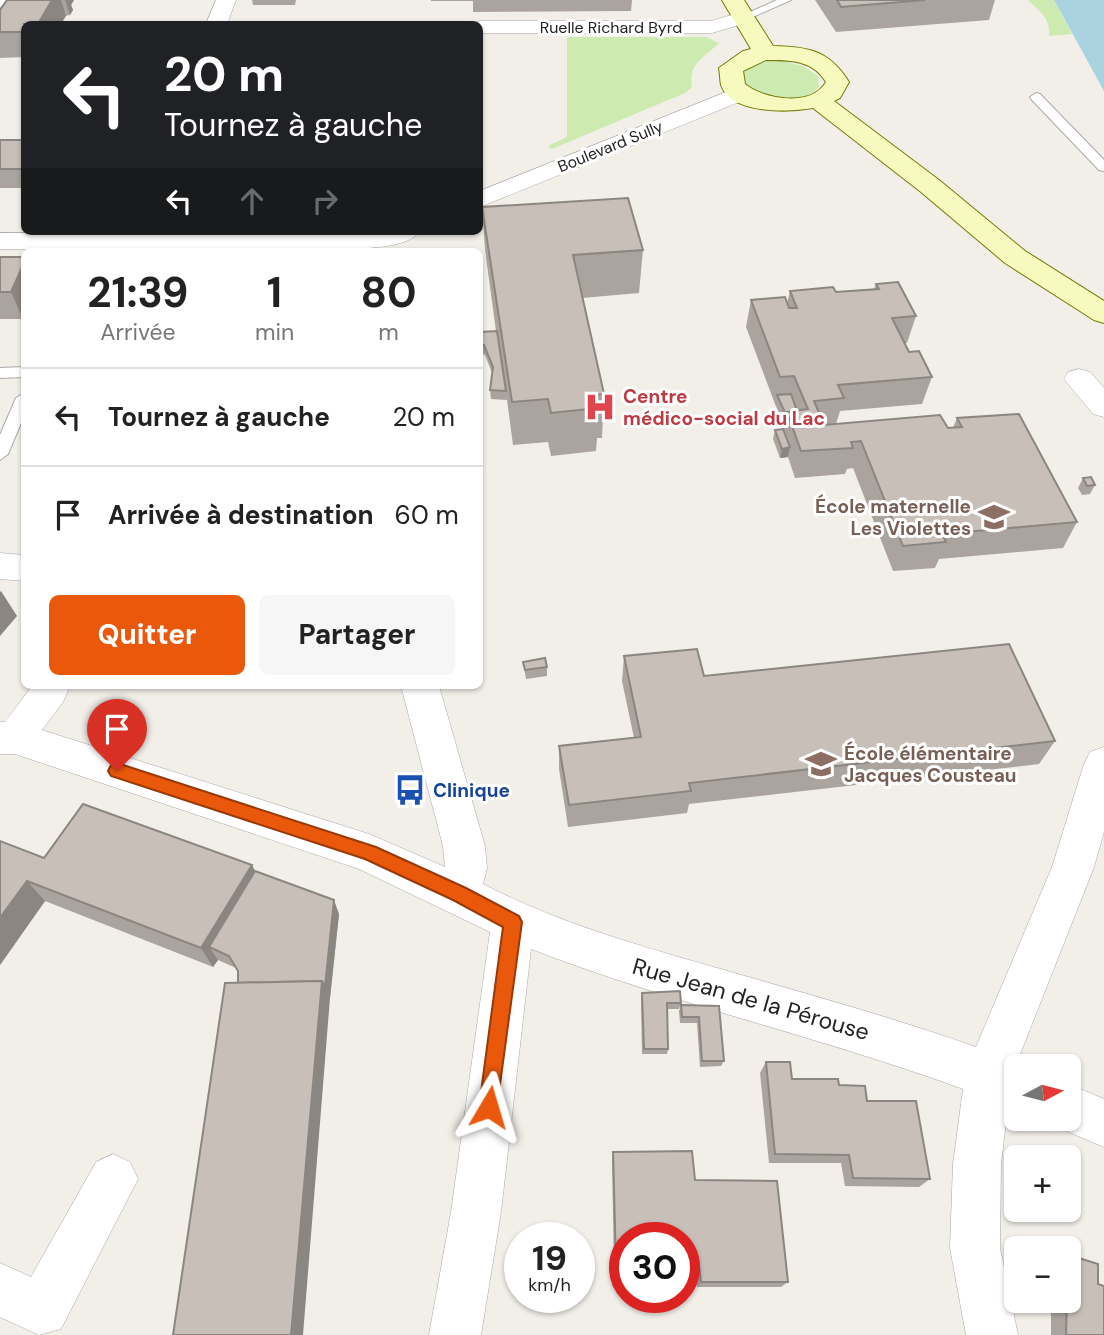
<!DOCTYPE html>
<html lang="fr">
<meta charset="utf-8">
<style>
body{margin:0;font-family:"DM Sans",sans-serif;background:#f6f6f6;color:#222;height:100vh;display:flex;flex-direction:column;font-size:26px;white-space:nowrap}
*{box-sizing:border-box;margin:0}
p{font-size:23px;color:#767676}
.icon{flex:none;width:38px;height:38px;fill:none;stroke:currentColor;stroke-width:2;stroke-linecap:round;stroke-linejoin:round}
.map{position:relative;flex:1;overflow:hidden}
.drawer{position:absolute;left:21px;top:248px;width:462px;height:441px;display:flex;flex-direction:column;background:#fff;border-radius:10px;box-shadow:0 2px 5px #0004}
.drawer>*{flex:none}
.banner{position:absolute;left:21px;top:21px;width:462px;height:214px;border-radius:10px;box-shadow:0 2px 5px #0004;background:#202124;color:#fff;overflow:hidden}
.needle{width:46px;rotate:83deg}
.buttons{position:absolute;left:1004px;top:1054px;display:grid;gap:14px}
.buttons a{display:grid;place-items:center;width:77px;height:77px;border-radius:10px;background:#fff;box-shadow:0 2px 5px #0004;font-size:35px}
.speed{position:absolute;left:504px;top:1222px;display:flex;gap:14px;font-size:35px;font-weight:700;text-align:center}
.speed>*{display:grid;place-content:center;width:91px;height:91px;border-radius:50%;background:#fff;box-shadow:0 2px 5px #0004;line-height:1}
.speed small{font-size:18px;font-weight:400}
.speed .limit{border:10px solid #d22;background:#fff;color:#111}
.pin{position:absolute;display:grid;place-items:center;width:60px;height:60px;color:#fff;margin:-72px -30px;border-radius:50% 50% 50% 0;rotate:-45deg;box-shadow:0 0 7px #0007}
.pin .icon{rotate:45deg}
.me{position:absolute;width:77px;margin:-38px;rotate:7deg;stroke-linejoin:round;filter:drop-shadow(0 0 5px #0008)}
.turn{display:flex;align-items:center;gap:24px;height:147px;padding:0 28px;font-size:32px}
.turn .icon{width:91px;height:91px;stroke-width:2.5}
.turn b{display:block;font-size:49px;line-height:60px}
.lanes{display:flex;align-items:center;height:66px;padding:0 28px;background:#0003;justify-content:center;gap:35px;direction:ltr}
.lanes .off{opacity:.35}
.eta{display:flex;justify-content:space-evenly;align-items:center;height:119px;text-align:center}
.eta b{font-size:42px;font-weight:700;line-height:49px}
.primary-button{display:flex;gap:14px;margin-top:auto;padding:14px 28px}
.primary-button a{flex:1;height:80px;border-radius:10px;background:#ea580c;color:#fff;font-size:28px;font-weight:700;line-height:80px;text-align:center}
.primary-button a+a{background:#f6f6f6;color:#222}
ul{padding:0;list-style:none}
li{display:flex;align-items:center;gap:21px;height:98px;padding:0 28px;border-top:2px solid #e0e0e0}
li div{flex:1}
li b{display:block;font-size:26px}
li em{font-style:normal}
.map>svg:first-child{display:block}
</style>
<div class="map">
<svg width="1104" height="1335" viewBox="0 0 1104 1335">
<rect width="100%" height="100%" fill="#f2efe9"/>
<g fill="#cdebb0">
<path d="M1028,0H1054L1072,34L1049,36C1051,19 1040,11 1028,0Z"/>
<path d="M567,37H706L719,43C705,57 688,63 692,87L685,93L552,149L548,146L567,137Z"/>
<path d="M780,61L803,66L818,76L819,87C798,108 765,99 744,84V72L758,63Z"/>
</g>
<path fill="#aad3df" d="M1054,0H1104V91Z"/>
<g fill="none" stroke-linecap="round" stroke-linejoin="round">
<defs>
<g id="lane">
<path d="M777,0H791L746,20L737,18Z"/>
<path d="M1036,93L1040,94L1104,160V171L1099,170L1032,100L1030,97Z"/>
<path d="M24,367V377L0,378V368Z"/>
<path d="M24,393V416L8,454L0,460V435L16,398Z"/>
</g>
<g id="street">
<path d="M0,0H11L7,5L0,7Z"/>
<path d="M216,0H236L227,24H206Z"/>
<path d="M742,12L749,14L752,18L749,22L712,33H480V24H471L480,21H711Z"/>
<path d="M741,86L749,88L752,93L749,98L480,207V191Z"/>
<path d="M377,231H420C409,247 375,247 357,249H0V233Z"/>
<path d="M1079,369L1090,372L1104,388V417L1093,414L1064,379L1068,372Z"/>
<path d="M0,553L24,555V581L0,579Z"/>
<path d="M32,686H70L63,702L42,730L369,834L445,867L443,846L401,686H439L485,846L487,868L483,884C558,923 637,945 717,968C804,993 891,1017 976,1047L1052,867L1084,764L1090,752L1104,747V832L1094,867L1017,1062L1027,1066H1017V1108L1008,1105L1001,1164L1000,1248L1018,1335H966L950,1248L953,1164L963,1089C821,1037 673,1004 531,949L501,1212L481,1335H429L451,1212L490,932L359,869L15,754H0V722H5Z"/>
<path d="M1069,1084L1104,1099V1147L1052,1125L1050,1118H1069Z"/>
<path d="M113,1154L130,1162L138,1179L61,1329L39,1335L0,1317V1263L31,1277L96,1162Z"/>
</g>
<path id="secondary" d="M722,0H744L773,46C809,47 829,50 849,82L840,98L834,101L939,180L1025,251L1104,301V323L1094,320L1005,263L921,192L813,108C790,112 731,115 721,85C720,80 720,73 719,68L743,51L751,49ZM766,60C790,60 813,60 826,82C811,108 763,99 745,84L743,71Z"/>
</defs>
<use href="#lane" stroke="#a9a9a9" stroke-width="2"/>
<use href="#street" stroke="#a9a9a9" stroke-width="1"/>
<use href="#secondary" stroke="#707d05" stroke-width="2"/>
<use href="#lane" fill="#fff" fill-rule="evenodd"/>
<use href="#street" fill="#fff" fill-rule="evenodd"/>
<use href="#secondary" fill="#f7fabf" fill-rule="evenodd"/>
</g>
<g fill="#aba49e">
<path d="M7,0H74L71,5L73,10L70,15L24,24V57L0,58V10Z"/>
<path d="M252,0H296L295,5H253Z"/>
<path d="M431,0H632L631,11L473,12V1H431Z"/>
<path d="M815,0H995L989,20L836,32Z"/>
<rect x="0" y="140" width="24" height="48"/>
<path d="M482,207L643,250L639,293L582,298L604,394L602,438H597L596,451L551,456L548,442L513,445L507,400L491,399L490,390L492,373L485,355L480,353V332L496,331L485,250Z"/>
<path d="M0,257L23,319H0Z"/>
<path d="M876,284L916,316L907,343H904L909,352L932,377L922,404L840,411L836,424L948,428H953L957,418L1077,522L1063,548L939,559L935,568L893,571L853,468L847,469L845,474L795,478L788,457L780,458L773,439L775,430L783,429L784,424L775,404L746,327L751,300L787,303L790,291L836,292L874,289Z"/>
<path d="M1083,478L1095,485L1090,494L1082,495L1078,488Z"/>
<path d="M624,656L704,676L1055,741L1039,764L689,804L687,813L568,827L559,769V746L634,738L622,681Z"/>
<path d="M523,662L547,667V676L526,679Z"/>
<path d="M0,841L44,858L255,871L339,914L330,998L238,983V971L236,968L218,960L213,967L45,901L0,965Z"/>
<path d="M642,993L681,1003L679,1009H667L668,1049L667,1054H642L641,999Z"/>
<path d="M681,1005L719,1006L724,1061L721,1066L700,1067L697,1023H680L679,1011Z"/>
<path d="M766,1062L792,1079L839,1085L867,1101L930,1179L919,1187L845,1186L841,1163H769L760,1073Z"/>
<path d="M613,1152L695,1180L788,1282L781,1287H697L695,1271H684V1237H625V1270H614L612,1160Z"/>
<path d="M1098,1284L1104,1335H1051V1300H1069Z"/>
</g>
<g fill="#8b8681">
<path d="M52,0H61L66,16L61,24H38Z"/>
<path d="M65,0H74L71,5L73,10L70,15Z"/>
<path d="M24,263V316L23,319L11,292Z"/>
<path d="M790,447L788,457L780,458L782,449Z"/>
<path d="M482,526V536H480V527Z"/>
<path d="M1,591L17,616L0,636V592Z"/>
<path d="M252,865L263,886L209,947L218,960L213,967L201,948Z"/>
<path d="M27,881L45,901L0,965V918Z"/>
<path d="M334,900L339,914L330,998L303,1335H291L322,981Z"/>
</g>
<g fill="#c7bfb8" stroke="#8b8681" stroke-width="2">
<path d="M7,0H52L38,24H24V32H0V10Z"/>
<path d="M837,0H925L841,7Z"/>
<rect x="0" y="140" width="24" height="29"/>
<path d="M628,198L643,250L573,255L604,394L596,395L598,408L551,413L548,399L512,402L482,207Z"/>
<path d="M0,257H24V263L11,292H0Z"/>
<path d="M898,282L916,316L892,318L909,352L919,351L932,377L838,385L844,398L814,401L824,425L940,415L948,428L962,427L957,418L1019,414L1077,522L942,534L946,542L903,546L861,441L851,442L853,448L801,451L787,412L808,409L794,376L780,377L751,300L785,297L789,308H797L790,291L833,287L836,292L879,289L876,284Z"/>
<path d="M497,331L506,391L490,390L493,367L484,345L480,344V332Z"/>
<path d="M791,394L797,411L787,412L786,415L777,395Z"/>
<path d="M783,429L790,447L782,449L775,430Z"/>
<path d="M1091,477L1095,485L1087,486L1083,478Z"/>
<path d="M1009,644L1055,741L689,783L691,791L569,805L559,746L641,737L624,656L697,649L704,676Z"/>
<path d="M545,658L547,667L525,670L523,662Z"/>
<path d="M83,804L252,865L201,948L27,881L0,918V841L44,858Z"/>
<path d="M255,871L334,900L325,986L322,981L238,983V971L229,956L209,947Z"/>
<path d="M322,981L291,1335H173L225,983Z"/>
<path d="M680,991L681,1003H667L668,1049H644L642,993Z"/>
<path d="M681,1005L719,1006L724,1061H702L699,1017H682Z"/>
<path d="M766,1062H790L792,1079H838L839,1085L865,1086L867,1101H916L930,1179L853,1178L849,1155L775,1154Z"/>
<path d="M692,1151L695,1180L777,1181L788,1282H701L699,1265H684V1237H625V1264H616L613,1152Z"/>
<path d="M1069,1255L1098,1264V1284L1104,1286V1335H1066L1067,1300H1069Z"/>
</g>
<path fill="#ea580c" stroke="#983908" stroke-width="2" d="M117,763L376,847L466,888L519,916L522,922L496,1114L489,1117L482,1114L479,1107L503,927L453,900L365,859L111,776L108,771L111,765Z"/>
<defs>
<symbol id="hospital-bare" viewBox="-9 -9 18 18"><path d="M-5-5h3v3.5h4V-5h3V5h-3V1.5h-4V5h-3Z" fill="#e0444e" stroke="#fff" stroke-width="2.5" paint-order="stroke"/></symbol>
<symbol id="school-bare" viewBox="-9 -9 18 18"><path d="M0-5L7-2L0 1L-7-2ZM-4 1L0 2.5L4 1V4Q0 6-4 4Z" fill="#8d6e63" stroke="#fff" stroke-width="2.5" paint-order="stroke"/></symbol>
<symbol id="bus-bare" viewBox="-9 -9 18 18"><path d="M-5-6H5V4H4V6H2V4H-2V6H-4V4H-5ZM-3.5-4V0h7V-4ZM-3.5 1.2v1.5H-2V1.2ZM2 1.2v1.5H3.5V1.2Z" fill="#1a4fb4" stroke="#fff" stroke-width="2.5" paint-order="stroke"/></symbol>
</defs>
<g fill-rule="evenodd">
<use href="#hospital-bare" x="578" y="385" width="44" height="44"/>
<use href="#school-bare" x="972" y="495" width="44" height="44"/>
<use href="#school-bare" x="799" y="742" width="44" height="44"/>
<use href="#bus-bare" x="388" y="768" width="44" height="44"/>
</g>
<g text-anchor="middle" stroke-width="6" stroke-linejoin="round" paint-order="stroke">
<g font-size="16" fill="#222" stroke="#fff">
<text x="611" y="33">Ruelle Richard Byrd</text>
<text transform="translate(610 146) rotate(-22)" y="6">Boulevard Sully</text>
</g>
<g font-size="19" font-weight="bold" fill="#be3a42" stroke="#fff" text-anchor="start">
<text x="623" y="403">Centre<tspan x="623" dy="22">médico-social du Lac</tspan></text>
</g>
<g font-size="19" font-weight="bold" fill="#785e54" stroke="#fff" text-anchor="end">
<text x="971" y="513">École maternelle<tspan x="971" dy="22">Les Violettes</tspan></text>
<text x="844" y="760" text-anchor="start">École élémentaire<tspan x="844" dy="22">Jacques Cousteau</tspan></text>
</g>
<g font-size="19" font-weight="bold" fill="#164399" stroke="#fff" text-anchor="start">
<text x="433" y="797">Clinique</text>
</g>
<g font-size="23" fill="#222" stroke="#fff">
<text transform="translate(751 999) rotate(16)" y="8">Rue Jean de la Pérouse</text>
</g>
</g>
</svg>
<div class="buttons">
<a><svg class="needle" viewBox="-14 -14 28 28"><path d="M0-13l5 13h-10z" fill="#e53935"/><path d="M0 13l5-13h-10z" fill="#767676"/></svg></a>
<a>+</a>
<a>−</a>
</div>
<div class="speed"><div>19<small>km/h</small></div><div class="limit">30</div></div>
<div class="pin" style="left:117px;top:771px;background:#d93025"><svg class="icon" aria-label="arrive" viewBox="0 0 24 24"><path d="M6 21V4h12l-3 4 3 4H6"/></svg></div>
<svg class="me" style="left:489px;top:1107px" viewBox="-20 -20 40 40"><path d="M0-17L14 15 0 8-14 15z" fill="#ea580c" stroke="#fff" stroke-width="4"/></svg>
<div class="banner">
<div class="turn"><svg class="icon" aria-label="left" viewBox="0 0 24 24"><path d="M17 20v-9H6M10 6l-5 5 5 5"/></svg><div><b>20 m</b>Tournez à gauche</div></div>
<div class="lanes"><svg class="icon" aria-label="left" viewBox="0 0 24 24"><path d="M17 20v-9H6M10 6l-5 5 5 5"/></svg><svg class="icon off" aria-label="ahead" viewBox="0 0 24 24"><path d="M12 20V5M6 11l6-6 6 6"/></svg><svg class="icon off" aria-label="right" viewBox="0 0 24 24"><path d="M7 20v-9h11M14 6l5 5-5 5"/></svg></div>
</div>
<section class="drawer">
<div class="eta">
<div><b>21:39</b><p>Arrivée</p></div>
<div><b>1</b><p>min</p></div>
<div><b>80</b><p>m</p></div>
</div>
<ul>
<li><svg class="icon" aria-label="left" viewBox="0 0 24 24"><path d="M17 20v-9H6M10 6l-5 5 5 5"/></svg><div><b>Tournez à gauche</b></div><em>20 m</em></li>
<li><svg class="icon" aria-label="arrive" viewBox="0 0 24 24"><path d="M6 21V4h12l-3 4 3 4H6"/></svg><div><b>Arrivée à destination</b></div><em>60 m</em></li>
</ul>
<div class="primary-button"><a>Quitter</a><a>Partager</a></div>
</section>
</div>
